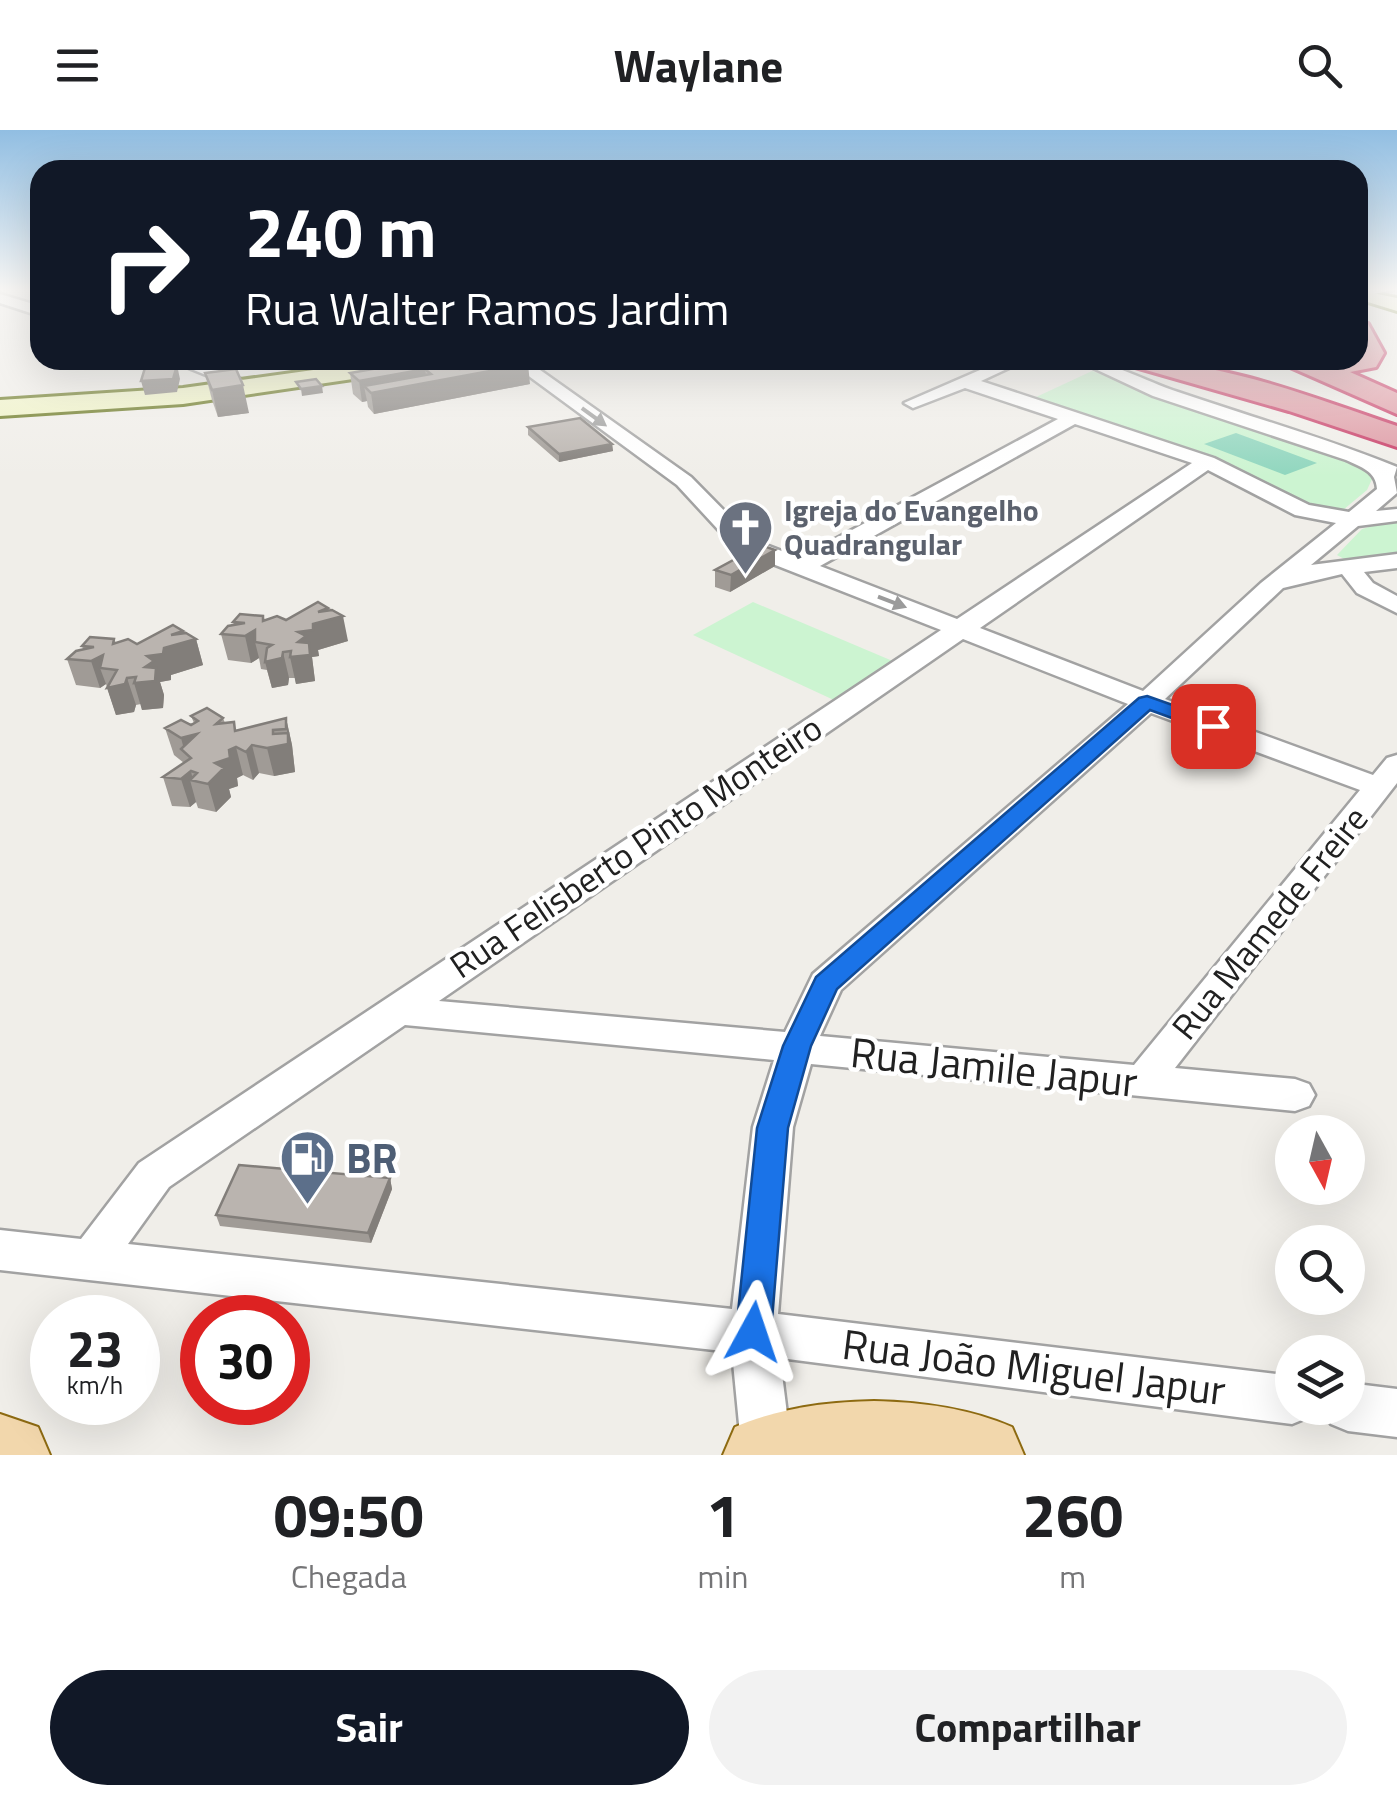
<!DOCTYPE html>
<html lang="pt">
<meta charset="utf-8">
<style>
body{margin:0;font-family:"Titillium Web",sans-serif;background:#f2f2f2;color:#202124;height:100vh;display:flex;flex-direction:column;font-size:38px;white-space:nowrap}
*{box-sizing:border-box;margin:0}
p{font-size:32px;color:#757577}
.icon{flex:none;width:55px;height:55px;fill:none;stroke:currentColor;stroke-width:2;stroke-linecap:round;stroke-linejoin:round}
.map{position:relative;height:1325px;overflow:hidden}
.side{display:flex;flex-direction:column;background:#fff;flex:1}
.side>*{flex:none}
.guide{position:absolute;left:30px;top:30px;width:1338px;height:210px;border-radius:30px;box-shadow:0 10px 40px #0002;background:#111827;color:#fff;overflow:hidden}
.needle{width:65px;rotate:172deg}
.controls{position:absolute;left:1275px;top:985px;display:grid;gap:20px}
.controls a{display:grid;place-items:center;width:90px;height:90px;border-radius:50%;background:#fff;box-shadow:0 10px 40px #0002;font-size:50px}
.speed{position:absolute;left:30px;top:1165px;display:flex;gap:20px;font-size:50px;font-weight:700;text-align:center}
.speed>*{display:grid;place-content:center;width:130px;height:130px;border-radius:50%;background:#fff;box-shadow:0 10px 40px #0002;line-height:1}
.speed small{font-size:25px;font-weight:400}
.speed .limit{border:15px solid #d22;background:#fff;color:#111}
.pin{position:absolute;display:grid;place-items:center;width:85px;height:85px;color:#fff;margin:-42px;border-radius:20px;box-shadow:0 5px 15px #0006}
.me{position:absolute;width:110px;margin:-55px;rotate:5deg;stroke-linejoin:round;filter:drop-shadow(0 0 8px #0008)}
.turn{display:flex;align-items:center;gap:35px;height:210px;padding:0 50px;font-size:45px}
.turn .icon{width:130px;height:130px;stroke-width:2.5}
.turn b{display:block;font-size:70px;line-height:85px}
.eta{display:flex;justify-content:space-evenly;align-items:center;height:170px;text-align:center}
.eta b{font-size:60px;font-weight:700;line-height:70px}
.cta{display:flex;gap:20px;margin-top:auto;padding:20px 50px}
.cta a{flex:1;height:115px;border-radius:60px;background:#111827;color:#fff;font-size:40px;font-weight:700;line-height:115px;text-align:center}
.cta a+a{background:#f2f2f2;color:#202124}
header{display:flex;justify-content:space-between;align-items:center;height:130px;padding:0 50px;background:#fff;font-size:45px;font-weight:700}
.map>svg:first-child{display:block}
</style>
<header><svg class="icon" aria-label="menu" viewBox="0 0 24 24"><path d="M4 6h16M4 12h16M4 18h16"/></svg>Waylane<svg class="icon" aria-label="search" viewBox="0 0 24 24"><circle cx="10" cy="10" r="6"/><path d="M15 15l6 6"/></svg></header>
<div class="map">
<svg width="1397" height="1325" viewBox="0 0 1397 1325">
<rect width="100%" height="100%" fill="#f0eee9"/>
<g fill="#ccf4d1">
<path d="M1092,241C1124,252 1155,265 1187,276C1241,294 1332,308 1373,347L1367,360L1343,380L1312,378L1199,321L1034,268Z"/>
<path d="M1397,389V423L1344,429L1337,425L1362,399Z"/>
<path d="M753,472L895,532L836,571L693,505Z"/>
</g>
<path fill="#90d6be" d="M1236,303L1317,333L1285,345L1204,314Z"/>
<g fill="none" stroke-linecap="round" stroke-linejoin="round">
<defs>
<g id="street">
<path d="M1358,160H1393L1360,167Z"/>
<path d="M0,164L40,176V186L0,173Z"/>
<path d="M169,230H193L258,256L243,260Z"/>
<path d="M507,230H526L691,347L753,410L800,428L1058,289L965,258L913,278L904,273L1003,230H1026L981,251L1214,328L1309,375L1349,382L1377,359C1376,341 1361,337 1346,330L1153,266L1076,230C1111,230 1144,251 1178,262C1251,287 1326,308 1397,337L1394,347L1397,363L1376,381L1397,379V391L1358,396L1311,435L1397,424V438L1364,442L1373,453L1397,466V483L1357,463L1342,444L1283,458L1165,569L1373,645L1387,628L1397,625V653L1175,938L1295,949L1309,954L1315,965L1309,976L1295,981L811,934L793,997L778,1184L1292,1246V1278H1313L1309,1287L1292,1294L780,1228L792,1324L742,1325L732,1222L0,1140V1100L81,1109L139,1033L941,500L737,420L677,355ZM1075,294L1192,333L957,489L820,436ZM1208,340L1295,385L1336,393L1261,453L1143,561L980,498ZM963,509L1128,574L813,844L785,902L439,871ZM1151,583L1360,660L1134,935L820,906L841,860ZM405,895L774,930L753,997L732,1179L128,1114L169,1057Z"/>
<path d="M1348,1253L1397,1259V1307L1348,1301L1331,1294L1324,1278H1348Z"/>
</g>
<g id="secondary">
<path d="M1358,160L1397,168V181L1358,169Z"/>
<path d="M385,230H447L435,237L183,274L0,286V270L183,258Z"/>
</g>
<g id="primary">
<path d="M874,1271C922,1272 968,1278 1012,1297L1024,1325H723L735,1297C780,1278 825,1272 874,1271Z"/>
<path d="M0,1284L38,1297L50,1325H0Z"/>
</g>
<g id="highway">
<path d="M1358,192L1368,194L1384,223L1376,237L1350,242L1397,263V284L1288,236L1283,230H1358Z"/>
<path d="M1127,230C1219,230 1311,267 1397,296V317L1289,281L1132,236Z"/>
</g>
</defs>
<use href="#street" stroke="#a2a2a2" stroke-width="5"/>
<use href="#secondary" stroke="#606f12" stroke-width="6"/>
<use href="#primary" stroke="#8d6a11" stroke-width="4"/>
<use href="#highway" stroke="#c83c66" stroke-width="6"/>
<use href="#street" fill="#fff" fill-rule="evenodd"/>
<use href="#secondary" fill="#eff3c4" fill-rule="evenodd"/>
<use href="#primary" fill="#f2d7ac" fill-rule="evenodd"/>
<use href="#highway" fill="#de9aa4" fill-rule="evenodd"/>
</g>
<g fill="#a09b96">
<path d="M460,239L530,254L374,284L368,277L367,271L362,272L353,264L350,243Z"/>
<path d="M205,243L249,283L218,287L212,270Z"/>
<path d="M528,297L612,314L613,321L559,332L528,305Z"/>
<path d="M775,420V436L730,462L715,457V440Z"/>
<path d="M329,480L348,511L318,520L319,526L312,527L315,551L296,554L295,548H289L288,555L272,558L267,540L261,539L259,528L251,533L228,530L221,504L234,495L233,492L263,486L265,490H286Z"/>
<path d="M183,504L196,509L203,535L171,545V550L160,552L164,565L163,578L142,580L141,574L136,575L134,582L116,585L106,554L100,558L76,555L67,529L83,519L82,516L114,509L116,513L137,514Z"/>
<path d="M191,586L223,588L225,593L236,600L286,588L292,615L295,642L274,646L259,643L253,650L243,645L237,648L238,656L229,659L231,667L216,682L198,678L196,672L190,677L172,676L163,647L184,633L174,625L165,598L194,593Z"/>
<path d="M390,1048L392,1059L371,1113L220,1096L216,1085Z"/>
</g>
<g fill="#827e7a">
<path d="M528,234L530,254L374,284L371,263L364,256L367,271L362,272L359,251L425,239L427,252Z"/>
<path d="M177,235L180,249L177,262L145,265L141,251Z"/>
<path d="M243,255L249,283L218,287L212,260Z"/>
<path d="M322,256L323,263L302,266L301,259Z"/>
<path d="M612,314L613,321L559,332V324Z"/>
<path d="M775,420V436L730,462L731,445Z"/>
<path d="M328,478L330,489L343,486L348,511L318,520L319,526L312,527L315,551L296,554L290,527L298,502L313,494L318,482Z"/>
<path d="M255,500V512L259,528L251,533L245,506Z"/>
<path d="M183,501L186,512L196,509L203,535L171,545V550L160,552L164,565L163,578L142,580L134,553L145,537L147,526L171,505Z"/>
<path d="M283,522L289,548L288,555L272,558L265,532Z"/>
<path d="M103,525L100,538L106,554L100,558L91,531Z"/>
<path d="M127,548L136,575L134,582L116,585L107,558Z"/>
<path d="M286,588L292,615L295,642L274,646L267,618L288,614Z"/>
<path d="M197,604L191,628L185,623L181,608Z"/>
<path d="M252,615L259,643L253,650L246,622Z"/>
<path d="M236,617L243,645L237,648L238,656L229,659L231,667L216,682L208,654L215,633L229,620Z"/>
<path d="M191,641L193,651L190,650L196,672L190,677L181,649Z"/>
<path d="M390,1048L392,1059L371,1113L368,1103Z"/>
</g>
<g fill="#bab4af" stroke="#827e7a" stroke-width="2.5">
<path d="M424,230H449L460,239L508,230H523L528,234L371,263L364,256L431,244L425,239L359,251L350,243Z"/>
<path d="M177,235L173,249L141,251L145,238Z"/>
<path d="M236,239L243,255L212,260L205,243Z"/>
<path d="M316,249L322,256L301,259L296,252Z"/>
<path d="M580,288L612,314L559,324L528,297Z"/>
<path d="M761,415L775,420L731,445L715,440Z"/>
<path d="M318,472L328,478L318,482L332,480L343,486L313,494V500L298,502L306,506L298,512L309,513L310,525L290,527L291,521L283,522L282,528L265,532L267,518L272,515L255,512V500L245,506L221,504L228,496L245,493L233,492L240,484L263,486V491L277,486L286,490Z"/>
<path d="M173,495L183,501L171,505L186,503L196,509L164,518L163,524L147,526L154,531L145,537L156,538L155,551L134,553L136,547L127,548L125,554L107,558L117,540L100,538L103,525L91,531L67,529L76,521L94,517L82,516L90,507L114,509L113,514L128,509L137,514Z"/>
<path d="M207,578L223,588L216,594L234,592L235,601L286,588V599L273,600V604L288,603V614L267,618L252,615L246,622L236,617L229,620L230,628L215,633L224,638L208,654L190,650L197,643L191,641L181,649L163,647L191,628L181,619L197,604L181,608L165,598L181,590L191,595L198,591L191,586Z"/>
<path d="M239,1035L390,1048L368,1103L216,1085Z"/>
</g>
<defs><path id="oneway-solid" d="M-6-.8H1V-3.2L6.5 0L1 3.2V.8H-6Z" transform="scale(2.5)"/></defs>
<g fill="#9b9b9b">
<use href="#oneway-solid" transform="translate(594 287) rotate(36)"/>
<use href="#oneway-solid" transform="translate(892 472) rotate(21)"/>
</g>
<linearGradient id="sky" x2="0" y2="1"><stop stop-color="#91bee2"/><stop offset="0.46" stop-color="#f8f7f5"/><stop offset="1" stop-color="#f8f7f5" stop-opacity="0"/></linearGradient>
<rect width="1397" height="346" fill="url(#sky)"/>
<path fill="#1a73e8" stroke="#114b97" stroke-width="2.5" d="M1147,566L1221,592L1224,596L1213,603L1150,580L837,859L811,916L788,998L771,1202L766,1214L753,1219L741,1214L736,1202L757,998L783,916L816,847L1139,568Z"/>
<defs>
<symbol id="church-pin" viewBox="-11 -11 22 30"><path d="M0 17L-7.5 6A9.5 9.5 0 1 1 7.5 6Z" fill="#6b7280" stroke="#fff"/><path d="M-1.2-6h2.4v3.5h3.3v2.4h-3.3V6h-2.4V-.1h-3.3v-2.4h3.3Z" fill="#fff"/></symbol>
<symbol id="fuel-pin" viewBox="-11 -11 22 30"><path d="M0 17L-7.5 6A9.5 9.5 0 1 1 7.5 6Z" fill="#5c6f8a" stroke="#fff"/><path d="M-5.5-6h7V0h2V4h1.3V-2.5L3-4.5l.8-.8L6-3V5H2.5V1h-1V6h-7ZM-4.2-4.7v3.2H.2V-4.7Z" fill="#fff"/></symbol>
</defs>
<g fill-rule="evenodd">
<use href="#church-pin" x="714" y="366" width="63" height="86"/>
<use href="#fuel-pin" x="276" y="996" width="63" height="86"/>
</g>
<g text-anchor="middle" stroke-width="9" stroke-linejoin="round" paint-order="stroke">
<g font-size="30" font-weight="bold" fill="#5b616d" stroke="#fff" text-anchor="start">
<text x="784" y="391">Igreja do Evangelho<tspan x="784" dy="34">Quadrangular</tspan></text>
</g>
<g font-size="35" fill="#212121" stroke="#fff">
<text transform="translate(636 717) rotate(-34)" y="12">Rua Felisberto Pinto Monteiro</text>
<text transform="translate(1270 793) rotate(-51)" y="12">Rua Mamede Freire</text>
</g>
<g font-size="42" fill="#212121" stroke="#fff">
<text transform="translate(994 937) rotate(6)" y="15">Rua Jamile Japur</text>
<text transform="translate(1034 1237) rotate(7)" y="15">Rua João Miguel Japur</text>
</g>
<g font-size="42" font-weight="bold" fill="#4e5e75" stroke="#fff" text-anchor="start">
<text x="346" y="1043">BR</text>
</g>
</g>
</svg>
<div class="controls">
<a><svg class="needle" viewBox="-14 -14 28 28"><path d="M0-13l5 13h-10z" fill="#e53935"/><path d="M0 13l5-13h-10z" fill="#757577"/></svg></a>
<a><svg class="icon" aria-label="search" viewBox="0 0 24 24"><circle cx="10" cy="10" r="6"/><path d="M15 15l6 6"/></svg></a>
<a><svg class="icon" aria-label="layers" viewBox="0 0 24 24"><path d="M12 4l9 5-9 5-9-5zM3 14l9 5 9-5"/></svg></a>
</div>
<div class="speed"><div>23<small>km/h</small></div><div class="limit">30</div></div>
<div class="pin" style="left:1213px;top:596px;background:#d93025"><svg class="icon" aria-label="arrive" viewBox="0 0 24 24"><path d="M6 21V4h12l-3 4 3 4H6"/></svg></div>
<svg class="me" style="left:753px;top:1202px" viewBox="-20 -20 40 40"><path d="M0-17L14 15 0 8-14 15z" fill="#1a73e8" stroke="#fff" stroke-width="4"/></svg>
<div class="guide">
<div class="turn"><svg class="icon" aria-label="right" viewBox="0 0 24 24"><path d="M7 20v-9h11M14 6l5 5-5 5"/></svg><div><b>240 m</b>Rua Walter Ramos Jardim</div></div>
</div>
</div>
<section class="side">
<div class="eta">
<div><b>09:50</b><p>Chegada</p></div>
<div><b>1</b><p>min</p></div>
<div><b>260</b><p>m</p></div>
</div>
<div class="cta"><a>Sair</a><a>Compartilhar</a></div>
</section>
